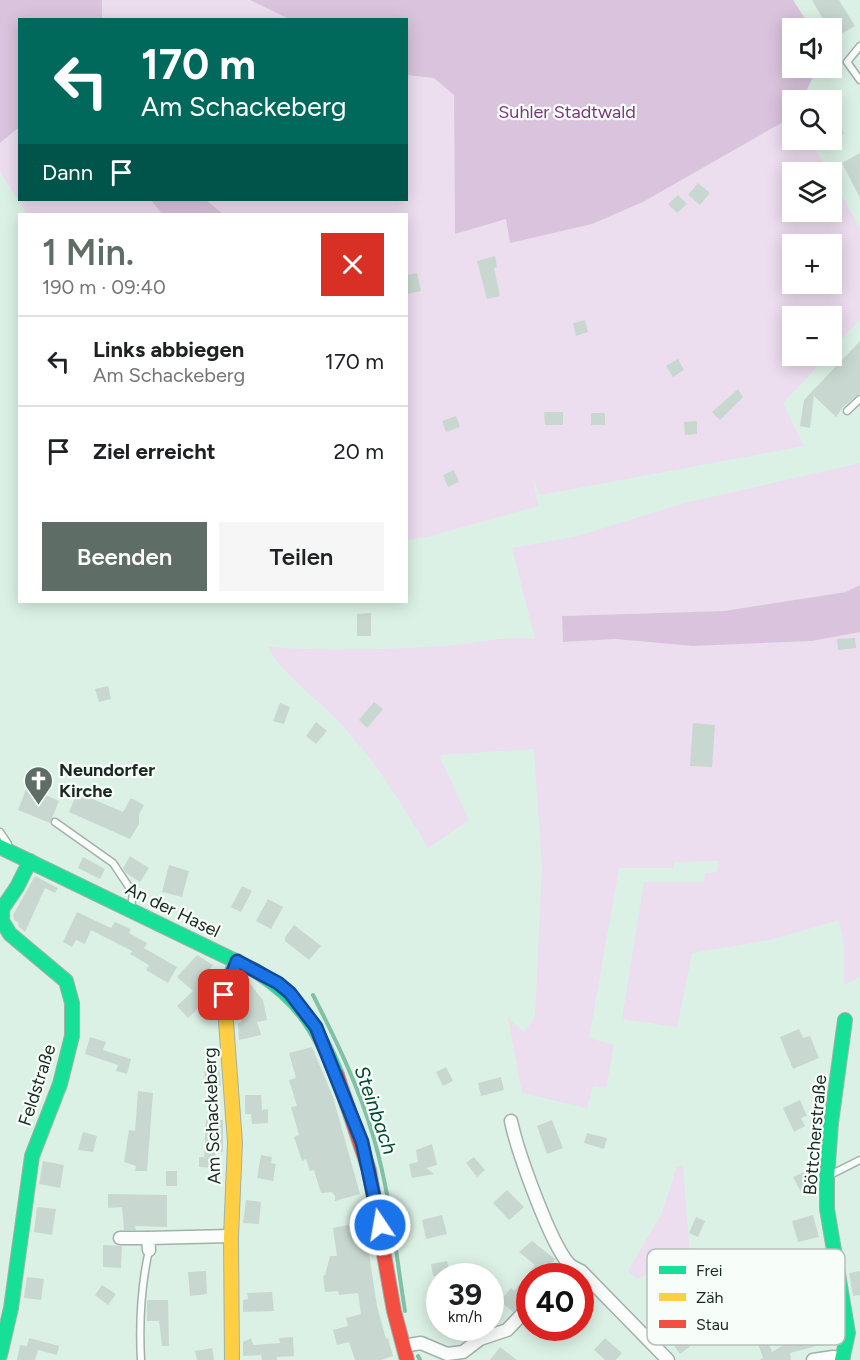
<!DOCTYPE html>
<html lang="de">
<meta charset="utf-8">
<style>
body{margin:0;font-family:Figtree,sans-serif;background:#f6f6f6;color:#202124;height:100vh;display:flex;flex-direction:column;font-size:22px;white-space:nowrap}
*{box-sizing:border-box;margin:0}
p{font-size:20px;color:#757577}
.icon{flex:none;width:33px;height:33px;fill:none;stroke:currentColor;stroke-width:2;stroke-linecap:round;stroke-linejoin:round}
.map{position:relative;flex:1;overflow:hidden}
.drawer{position:absolute;left:18px;top:213px;width:390px;height:390px;display:flex;flex-direction:column;background:#fff;border-radius:0px;box-shadow:0 3px 15px #0003}
.drawer>*{flex:none}
.hud{position:absolute;left:18px;top:18px;width:390px;height:183px;border-radius:0px;box-shadow:0 3px 15px #0003;background:#00695c;color:#fff;overflow:hidden}
.tools{position:absolute;left:782px;top:18px;display:grid;gap:12px}
.tools a{display:grid;place-items:center;width:60px;height:60px;border-radius:0px;background:#fff;box-shadow:0 3px 15px #0003;font-size:30px}
.speed{position:absolute;left:426px;top:1263px;display:flex;gap:12px;font-size:30px;font-weight:700;text-align:center}
.speed>*{display:grid;place-content:center;width:78px;height:78px;border-radius:50%;background:#fff;box-shadow:0 3px 15px #0003;line-height:1}
.speed small{font-size:15px;font-weight:400}
.speed .limit{border:9px solid #d22;background:#fff;color:#111}
.pin{position:absolute;display:grid;place-items:center;width:51px;height:51px;color:#fff;margin:-26px;border-radius:12px;box-shadow:0 3px 9px #0006}
.me{position:absolute;width:66px;margin:-33px;rotate:348deg;stroke-linejoin:round;filter:drop-shadow(0 0 4px #0008)}
.turn{display:flex;align-items:center;gap:21px;height:126px;padding:0 24px;font-size:27px}
.turn .icon{width:78px;height:78px;stroke-width:2.5}
.turn b{display:block;font-size:42px;line-height:51px}
.then{display:flex;align-items:center;height:57px;padding:0 24px;background:#0003;gap:12px;font-size:22px}
.round{display:grid;place-items:center;flex:none;width:63px;height:63px;border-radius:0px;background:#f6f6f6}
.summary{display:flex;align-items:center;justify-content:space-between;height:102px;padding:0 24px}
h1{font-size:36px;font-weight:600;line-height:45px;color:#5e6e67}
.action{display:flex;gap:12px;margin-top:auto;padding:12px 24px}
.action a{flex:1;height:69px;border-radius:0px;background:#5e6e67;color:#fff;font-size:24px;font-weight:600;line-height:69px;text-align:center}
.action a+a{background:#f6f6f6;color:#202124}
ul{padding:0;list-style:none}
li{display:flex;align-items:center;gap:18px;height:90px;padding:0 24px;border-top:2px solid #e0e0e0}
li div{flex:1}
li b{display:block;font-size:22px}
li em{font-style:normal}
.map>svg:first-child{display:block}
</style>
<div class="map">
<svg width="860" height="1360" viewBox="0 0 860 1360">
<rect width="100%" height="100%" fill="#dcf1e6"/>
<g fill="#ecddef" fill-rule="evenodd">
<path d="M102,0H250L289,19L102,20Z"/>
<path d="M407,75L434,78L454,95L455,234L506,218L510,243L643,202L792,117V140H810L829,172H792V212H831V176L860,228V319L831,351V316H792V356H827L783,403L804,446L540,495L532,475L538,506L427,537L407,540L406,214H223L206,200H406ZM792,244H831V284H792Z"/>
<path d="M19,127L20,200H151L162,214H27L0,172V143Z"/>
<path d="M860,463V585L846,592L724,611L562,616L563,642L615,639L693,646L812,641L860,632V977L844,985V946L839,920L770,940L692,953L677,1027L622,1019L644,882H704L705,873L717,872L719,861L674,862L673,868H619L589,1038L614,1045L606,1088L593,1086L587,1108L522,1093L508,1018L524,1032L535,1017L542,867L534,749L439,755L469,820L428,848C399,799 371,754 331,714C309,691 283,675 268,647C327,651 385,650 444,646C474,644 506,635 535,639L512,548L578,536L685,503Z"/>
<path d="M677,1166H683L690,1256L637,1279L628,1271L662,1213Z"/>
</g>
<g fill="#dac4dd">
<path d="M0,0H102V19L20,20L19,127L0,143Z"/>
<path d="M250,0H793L811,28H792V68H817L802,100H792V117L643,202L592,224L510,243L506,219L455,234L454,95L434,78L407,75L406,20L289,19Z"/>
<path d="M151,200H206L223,214H162Z"/>
<path d="M860,585V632L812,641L693,646L615,639L563,642L562,616L724,611L846,592Z"/>
</g>
<g fill="none" stroke-linecap="round" stroke-linejoin="round">
<g stroke="#80c0a4" stroke-width="4">
<path d="M313,995C336,1040 360,1089 374,1139C390,1194 396,1254 405,1311"/>
<path d="M418,1356L420,1360"/>
</g>
</g>
<g fill="#c8d8d0">
<path d="M812,0H839L855,26L834,38Z"/>
<path d="M831,112L844,133L831,141Z"/>
<path d="M860,153V198L842,163Z"/>
<path d="M698,183L710,193L700,205L688,195Z"/>
<path d="M678,195L687,204L677,213L668,204Z"/>
<path d="M495,256L497,267L494,268L500,296L487,299L477,261Z"/>
<path d="M417,273L421,291L408,294L406,275Z"/>
<path d="M585,320L588,332L576,336L573,323Z"/>
<path d="M860,341V393L843,407L836,417L814,396L810,428L800,426L804,400Z"/>
<path d="M678,359L684,370L673,377L666,366Z"/>
<path d="M738,389L743,397L720,420L712,412Z"/>
<path d="M544,412H563V425H545Z"/>
<rect x="591" y="413" width="14" height="12"/>
<path d="M456,416L460,427L446,432L442,421Z"/>
<path d="M697,421V434L685,435L684,422Z"/>
<path d="M454,470L459,482L448,487L443,475Z"/>
<path d="M371,613V636H357V614Z"/>
<path d="M855,638L856,648L838,650L837,639Z"/>
<path d="M108,686L111,699L99,702L95,689Z"/>
<path d="M374,702L383,709L367,728L359,720Z"/>
<path d="M280,703L290,707L284,724L273,721Z"/>
<path d="M316,722L327,731L316,744L306,736Z"/>
<path d="M693,723L715,725L712,767L690,766Z"/>
<path d="M80,786L97,793L95,800L123,812L131,798L144,805L139,814V824L130,839L69,812Z"/>
<path d="M27,787L59,801L50,823L18,810Z"/>
<path d="M130,856L149,868L140,882L126,873L123,868Z"/>
<path d="M83,857L105,869L100,879L78,868Z"/>
<path d="M169,865L189,871L182,897L162,892Z"/>
<path d="M35,876L58,888L55,893L45,888L25,932L19,927L18,922L14,920L13,915Z"/>
<path d="M242,886L252,891L241,912L231,907Z"/>
<path d="M268,899L283,907L271,929L256,921Z"/>
<path d="M77,912L111,928L115,922L131,929L129,933L147,943L144,948L177,967L168,983L146,970L149,965L130,954L132,951L91,930L85,944L76,940L72,947L63,942Z"/>
<path d="M294,925L321,946L309,960L285,941V937Z"/>
<path d="M197,955L213,965L208,971L216,979L213,992L206,998L207,1000L188,1018L177,1006L193,991L177,977Z"/>
<path d="M246,979L263,1000L267,1020L257,1022L261,1035L239,1040L238,1023L242,1022L237,1013L235,996L238,984Z"/>
<path d="M799,1029L803,1038L810,1036L819,1058L793,1069L780,1037Z"/>
<path d="M90,1037L106,1042L103,1050L131,1059L127,1074L116,1071L118,1065L85,1054Z"/>
<path d="M312,1047L333,1097L360,1194L335,1201V1196L332,1192L321,1193L314,1170L310,1171L306,1159L302,1161L294,1137L299,1135L291,1107L297,1106L289,1080L296,1078L289,1053Z"/>
<path d="M446,1067L453,1081L443,1086L436,1072Z"/>
<path d="M219,1069L221,1085L206,1087L204,1071Z"/>
<path d="M501,1077L504,1090L481,1096L478,1083Z"/>
<path d="M138,1091L153,1093L147,1171H135L136,1166L124,1162L129,1130L135,1131Z"/>
<path d="M245,1095H261L262,1110L268,1109V1123L252,1124L251,1114H245Z"/>
<path d="M800,1100L807,1116L801,1118L805,1126L794,1132L783,1108Z"/>
<path d="M206,1119L223,1120V1152L216,1151L215,1168L199,1167V1157H204Z"/>
<path d="M552,1120L563,1148L547,1154L537,1126Z"/>
<path d="M83,1132L97,1136L93,1152L78,1150Z"/>
<path d="M587,1133L607,1138L604,1149L584,1143Z"/>
<path d="M432,1144L437,1165L426,1168L434,1174L412,1178L409,1164L418,1162L416,1150Z"/>
<path d="M261,1155L272,1157L271,1163L276,1164L273,1181L257,1178Z"/>
<path d="M474,1157L485,1170L477,1177L466,1163Z"/>
<path d="M43,1161L64,1165L60,1188L39,1184Z"/>
<path d="M808,1170L815,1184L801,1192L793,1177Z"/>
<rect x="166" y="1171" width="11" height="15"/>
<path d="M507,1190L524,1207L509,1220L493,1203Z"/>
<path d="M108,1194L167,1195V1227L135,1226L136,1230H124L122,1207L108,1208Z"/>
<path d="M246,1200L261,1202L259,1224L243,1223Z"/>
<path d="M37,1207L56,1209L52,1235L34,1232Z"/>
<path d="M442,1215L447,1234L426,1239L422,1220Z"/>
<path d="M813,1215L819,1237L798,1242L792,1221Z"/>
<path d="M696,1217L705,1221L698,1237L689,1233Z"/>
<path d="M364,1222L377,1306L386,1339L388,1338L393,1356L381,1360H355L349,1342L337,1345L333,1330L348,1326L346,1318L361,1314L358,1293L339,1295L338,1291L325,1292L323,1276L325,1275L330,1256H337L333,1228Z"/>
<path d="M532,1241L555,1259L552,1264L555,1267L550,1276H530V1298L513,1312L500,1301L511,1288L514,1291L535,1265L519,1252Z"/>
<path d="M103,1245L122,1246L121,1268L103,1267Z"/>
<path d="M447,1261L451,1276H433L431,1264Z"/>
<path d="M206,1271L207,1294L190,1296L188,1272Z"/>
<path d="M860,1271V1295L853,1296L849,1273Z"/>
<path d="M27,1277L44,1279L41,1300L24,1298Z"/>
<path d="M102,1285L116,1294L108,1305L95,1295Z"/>
<path d="M272,1292L274,1311L243,1312V1300L248,1299L247,1293Z"/>
<path d="M147,1300H168L169,1346H162L159,1321H147Z"/>
<path d="M816,1321L819,1331L836,1328L835,1341L790,1353L791,1360H759L763,1358L758,1344L768,1340L772,1352L800,1335L797,1326Z"/>
<path d="M703,1323L709,1332L680,1354L670,1340L685,1329L688,1333Z"/>
<path d="M444,1328H469L459,1340Z"/>
<path d="M293,1337L294,1356L277,1357V1360H262L261,1355L243,1356V1342L251,1338L253,1345L280,1343L279,1338Z"/>
<path d="M29,1338L59,1346L57,1355L38,1350L35,1360H17L20,1345L27,1346Z"/>
<path d="M605,1338L622,1353L616,1360H605L594,1350Z"/>
<path d="M500,1347L517,1360H490Z"/>
<path d="M212,1348L214,1360H197L195,1351Z"/>
</g>
<g fill="none" stroke-linecap="round" stroke-linejoin="round">
<defs>
<g id="lane">
<path d="M860,46L847,62L860,80"/>
<path d="M847,411L860,399"/>
<path d="M55,822L113,863L133,893L131,908"/>
<path d="M0,832L8,844"/>
<path d="M830,1175L860,1160"/>
<path d="M141,1360C139,1323 141,1286 149,1250"/>
</g>
<g id="street">
<path d="M511,1121C517,1150 550,1243 569,1264C572,1267 577,1269 581,1271L668,1360"/>
<path d="M120,1238H148"/>
<path d="M149,1250L148,1238L231,1236"/>
<path d="M558,1276L570,1265"/>
<path d="M403,1346L421,1343L447,1354L463,1352L480,1339L507,1330L530,1306"/>
<path d="M813,1360L833,1357L843,1359"/>
</g>
<g id="fast">
<path d="M0,847L256,971C300,999 318,1028 337,1075"/>
<path d="M0,1355L11,1308L32,1156L60,1084L72,1036V1003L66,981L10,934L2,921V909L17,887L30,861"/>
<path d="M842,1360L848,1333L827,1209V1177L831,1123L845,1020"/>
</g>
<path id="slow" d="M232,1360L231,1236L235,1143L224,995L226,984L237,961"/>
<path id="jam" d="M337,1075L369,1170L394,1311L407,1360"/>
</defs>
<use href="#lane" stroke="#a1b1a9" stroke-width="9"/>
<use href="#street" stroke="#a1b1a9" stroke-width="15"/>
<use href="#fast" stroke="#a1b1a9" stroke-width="16"/>
<use href="#slow" stroke="#a1b1a9" stroke-width="16"/>
<use href="#jam" stroke="#a1b1a9" stroke-width="16"/>
<use href="#lane" stroke="#fafdfb" stroke-width="6"/>
<use href="#street" stroke="#fafdfb" stroke-width="12"/>
<use href="#fast" stroke="#16e098" stroke-width="14"/>
<use href="#slow" stroke="#ffcf43" stroke-width="14"/>
<use href="#jam" stroke="#f24e42" stroke-width="14"/>
</g>
<g fill="none" stroke-linecap="round" stroke-linejoin="round">
<defs>
<path id="route" d="M224,995L237,961L278,983L290,993L316,1027L362,1142L380,1225"/>
</defs>
<use href="#route" stroke="#114b97" stroke-width="15"/>
<use href="#route" stroke="#1a73e8" stroke-width="10"/>
</g>
<defs>
<symbol id="church-pin" viewBox="-11 -11 22 30"><path d="M0 17L-7.5 6A9.5 9.5 0 1 1 7.5 6Z" fill="#5e6e67" stroke="#f7fefa"/><path d="M-1.2-6h2.4v3.5h3.3v2.4h-3.3V6h-2.4V-.1h-3.3v-2.4h3.3Z" fill="#fff"/></symbol>
</defs>
<g fill-rule="evenodd">
<use href="#church-pin" x="22" y="764" width="33" height="45"/>
</g>
<g text-anchor="middle" stroke-width="4.5" stroke-linejoin="round" paint-order="stroke">
<g font-size="18" fill="#7a3678" stroke="#f7fefa">
<text x="567" y="118">Suhler Stadtwald</text>
</g>
<g font-size="18" font-weight="bold" fill="#1a2822" stroke="#f7fefa" text-anchor="start">
<text x="59" y="776">Neundorfer<tspan x="59" dy="21">Kirche</tspan></text>
</g>
<g font-size="18" fill="#1a2822" stroke="#f7fefa">
<text transform="translate(173 910) rotate(26)" y="6">An der Hasel</text>
<text transform="translate(37 1085) rotate(-72)" y="6">Feldstraße</text>
<text transform="translate(212 1116) rotate(-92)" y="6">Am Schackeberg</text>
<text transform="translate(815 1135) rotate(-85)" y="6">Böttcherstraße</text>
</g>
<g font-size="20" font-style="italic" fill="#004932" stroke="#f7fefa">
<text transform="translate(376 1110) rotate(71)" y="7">Steinbach</text>
</g>
</g>
<rect x="647" y="1249" width="198" height="96" rx="9" fill="#f7fefa" stroke="#b5beb9" stroke-width="1.5"/>
<rect x="659" y="1266" width="27" height="8" fill="#16e098"/>
<rect x="659" y="1293" width="27" height="8" fill="#ffcf43"/>
<rect x="659" y="1320" width="27" height="8" fill="#f24e42"/>
<g font-size="16" fill="#1a2822">
<text x="696" y="1276">Frei</text>
<text x="696" y="1303">Zäh</text>
<text x="696" y="1330">Stau</text>
</g>
</svg>
<div class="tools">
<a><svg class="icon" aria-label="sound" viewBox="0 0 24 24"><path d="M4 9h4l5-4v14l-5-4H4zM17 9q2 3 0 6"/></svg></a>
<a><svg class="icon" aria-label="search" viewBox="0 0 24 24"><circle cx="10" cy="10" r="6"/><path d="M15 15l6 6"/></svg></a>
<a><svg class="icon" aria-label="layers" viewBox="0 0 24 24"><path d="M12 4l9 5-9 5-9-5zM3 14l9 5 9-5"/></svg></a>
<a>+</a>
<a>−</a>
</div>
<div class="speed"><div>39<small>km/h</small></div><div class="limit">40</div></div>
<div class="pin" style="left:224px;top:995px;background:#d93025"><svg class="icon" aria-label="arrive" viewBox="0 0 24 24"><path d="M6 21V4h12l-3 4 3 4H6"/></svg></div>
<svg class="me" style="left:380px;top:1225px" viewBox="-20 -20 40 40"><circle r="17" fill="#1a73e8" stroke="#fff" stroke-width="3"/><path d="M0-11L8 9 0 5-8 9z" fill="#fff"/></svg>
<div class="hud">
<div class="turn"><svg class="icon" aria-label="left" viewBox="0 0 24 24"><path d="M17 20v-9H6M10 6l-5 5 5 5"/></svg><div><b>170 m</b>Am Schackeberg</div></div>
<div class="then">Dann<svg class="icon" aria-label="arrive" viewBox="0 0 24 24"><path d="M6 21V4h12l-3 4 3 4H6"/></svg></div>
</div>
<section class="drawer">
<div class="summary"><div><h1>1 Min.</h1><p>190 m · 09:40</p></div><a class="round" style="background:#d93025;color:#fff"><svg class="icon" aria-label="close" viewBox="0 0 24 24"><path d="M6 6l12 12M18 6L6 18"/></svg></a></div>
<ul>
<li><svg class="icon" aria-label="left" viewBox="0 0 24 24"><path d="M17 20v-9H6M10 6l-5 5 5 5"/></svg><div><b>Links abbiegen</b><p>Am Schackeberg</p></div><em>170 m</em></li>
<li><svg class="icon" aria-label="arrive" viewBox="0 0 24 24"><path d="M6 21V4h12l-3 4 3 4H6"/></svg><div><b>Ziel erreicht</b></div><em>20 m</em></li>
</ul>
<div class="action"><a>Beenden</a><a>Teilen</a></div>
</section>
</div>
